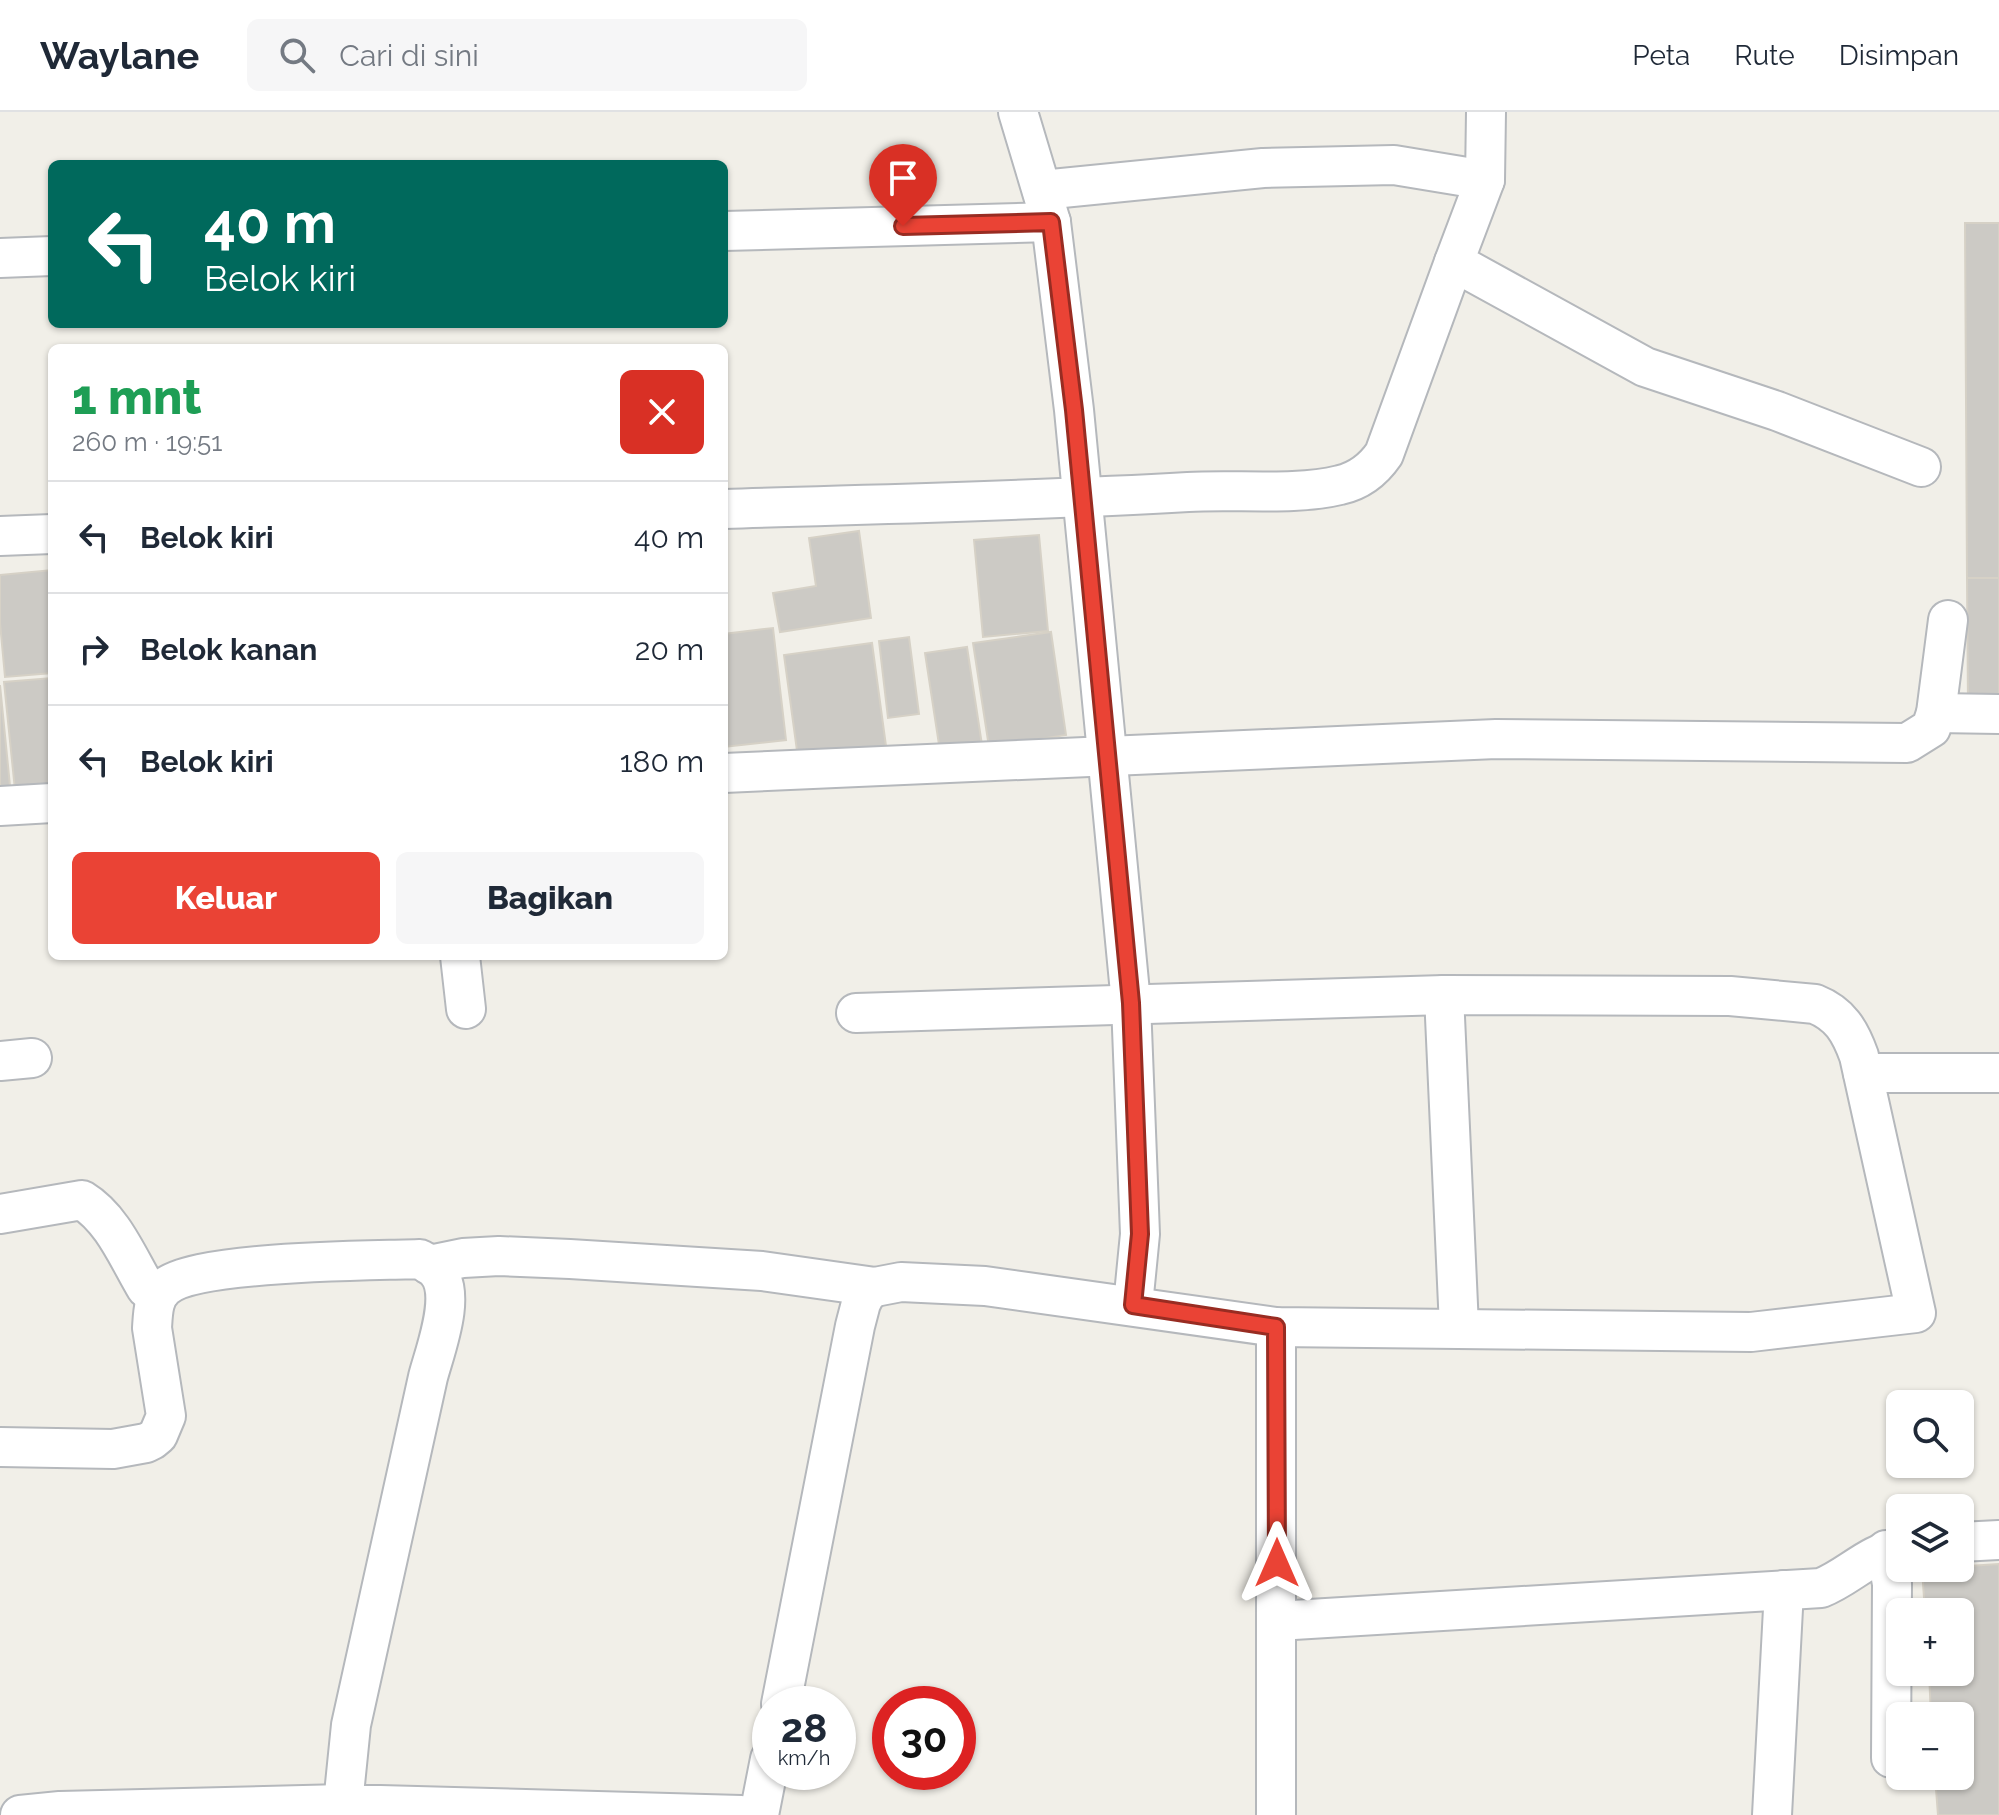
<!DOCTYPE html>
<html lang="id">
<meta charset="utf-8">
<style>
body{margin:0;font-family:Raleway,sans-serif;background:#f6f6f7;color:#1f2937;height:100vh;display:flex;flex-direction:column;font-size:30px;white-space:nowrap}
*{box-sizing:border-box;margin:0}
p{font-size:26px;color:#747a83}
.icon{flex:none;width:44px;height:44px;fill:none;stroke:currentColor;stroke-width:2;stroke-linecap:round;stroke-linejoin:round}
.map{position:relative;flex:1;overflow:hidden}
.side{position:absolute;left:48px;top:232px;width:680px;height:616px;display:flex;flex-direction:column;background:#fff;border-radius:12px;box-shadow:0 2px 6px #0004}
.side>*{flex:none}
.top-card{position:absolute;left:48px;top:48px;width:680px;height:168px;border-radius:12px;box-shadow:0 2px 6px #0004;background:#00695c;color:#fff;overflow:hidden}
.buttons{position:absolute;left:1886px;top:1278px;display:grid;gap:16px}
.buttons a{display:grid;place-items:center;width:88px;height:88px;border-radius:12px;background:#fff;box-shadow:0 2px 6px #0004;font-size:40px}
.speed{position:absolute;left:752px;top:1574px;display:flex;gap:16px;font-size:40px;font-weight:700;text-align:center}
.speed>*{display:grid;place-content:center;width:104px;height:104px;border-radius:50%;background:#fff;box-shadow:0 2px 6px #0004;line-height:1}
.speed small{font-size:20px;font-weight:400}
.speed .limit{border:12px solid #d22;background:#fff;color:#111}
.pin{position:absolute;display:grid;place-items:center;width:68px;height:68px;color:#fff;margin:-82px -34px;border-radius:50% 50% 50% 0;rotate:-45deg;box-shadow:0 0 8px #0007}
.pin .icon{rotate:45deg}
.me{position:absolute;width:88px;margin:-44px;rotate:0deg;stroke-linejoin:round;filter:drop-shadow(0 0 6px #0008)}
.turn{display:flex;align-items:center;gap:28px;height:168px;padding:0 24px;font-size:36px}
.turn .icon{width:104px;height:104px;stroke-width:2.5}
.turn b{display:block;font-size:56px;line-height:68px}
.round{display:grid;place-items:center;flex:none;width:84px;height:84px;border-radius:12px;background:#f6f6f7}
.overview{display:flex;align-items:center;justify-content:space-between;height:136px;padding:0 24px}
h1{font-size:48px;font-weight:800;line-height:60px;color:#1e9e55}
.primary-button{display:flex;gap:16px;margin-top:auto;padding:16px 24px}
.primary-button a{flex:1;height:92px;border-radius:12px;background:#ea4335;color:#fff;font-size:32px;font-weight:800;line-height:92px;text-align:center}
.primary-button a+a{background:#f6f6f7;color:#1f2937}
ul{padding:0;list-style:none}
li{display:flex;align-items:center;gap:24px;height:112px;padding:0 24px;border-top:2px solid #e0e1e3}
li div{flex:1}
li b{display:block;font-size:30px}
li em{font-style:normal}
header{display:flex;align-items:center;gap:48px;box-sizing:border-box;height:112px;padding:0 40px;background:#fff;border-bottom:2px solid #e0e1e3}
header strong{font-size:38px}
nav{display:flex;gap:44px;margin-inline-start:auto;font-size:28px}
.search{width:560px;height:72px;background:#f6f6f7;display:flex;align-items:center;gap:20px;box-sizing:border-box;padding:0 28px;border-radius:12px;color:#747a83;font-size:30px}
.map>svg:first-child{display:block}
</style>
<header>
<strong>Waylane</strong>
<div class="search"><svg class="icon" aria-label="search" viewBox="0 0 24 24"><circle cx="10" cy="10" r="6"/><path d="M15 15l6 6"/></svg>Cari di sini</div>
<nav><a>Peta</a><a>Rute</a><a>Disimpan</a></nav>
</header>
<div class="map">
<svg width="1999" height="1703" viewBox="0 0 1999 1703">
<rect width="100%" height="100%" fill="#f1efe8"/>
<g fill="#cccac5" stroke="#d6d1c6" stroke-width="2">
<path d="M1965,111H1999V466H1967Z"/>
<path d="M859,419L871,506L780,520L773,481L816,474L809,426Z"/>
<path d="M1039,423L1048,519L983,525L974,428Z"/>
<path d="M52,458V561L5,565L0,511V463Z"/>
<path d="M1967,466H1999V593H1968Z"/>
<path d="M773,516L786,628L724,635V522Z"/>
<path d="M1051,520L1066,623L989,635L973,531Z"/>
<path d="M909,525L919,602L888,606L879,529Z"/>
<path d="M872,531L886,634L798,646L784,543Z"/>
<path d="M967,535L982,633L940,639L925,541Z"/>
<path d="M52,566V685L16,688L4,570Z"/>
<path d="M0,573L11,684L0,685Z"/>
<path d="M1999,1452V1703H1938L1935,1664H1960V1604H1931L1929,1560H1960V1500H1925L1922,1457Z"/>
</g>
<g fill="none" stroke-linecap="round" stroke-linejoin="round">
<defs>
<g id="minor">
<path d="M1018,0L1051,110L1074,298L1131,891L1140,1122L1133,1193"/>
<path d="M1485,68L1486,0"/>
<path d="M1042,78L1263,56L1394,53L1485,68L1454,150L1645,255L1777,299L1921,355"/>
<path d="M724,119L1051,110"/>
<path d="M0,146L52,144"/>
<path d="M724,397C879,392 1033,389 1188,380C1234,377 1296,384 1340,373C1358,369 1373,358 1384,342L1454,150"/>
<path d="M0,424L52,422"/>
<path d="M1936,601L1999,602"/>
<path d="M724,661L1496,627L1907,631L1931,616L1936,601L1948,508"/>
<path d="M0,694L52,691"/>
<path d="M460,844L466,897"/>
<path d="M1444,883L1459,1215"/>
<path d="M0,949L32,946"/>
<path d="M1863,961H1999"/>
<path d="M0,1102L82,1088C113,1107 128,1146 146,1176L162,1178"/>
<path d="M429,1153L463,1146L499,1144L570,1147L762,1159L875,1175"/>
<path d="M0,1335L113,1337L146,1331L152,1328L158,1323L166,1304L152,1216C153,1201 153,1186 164,1176C195,1148 373,1149 420,1147C425,1150 432,1153 436,1158C458,1181 435,1238 428,1265L351,1613L343,1692L741,1703"/>
<path d="M1960,1430L1999,1428"/>
<path d="M1886,1438L1892,1472L1891,1646"/>
<path d="M1277,1509L1821,1476C1849,1465 1869,1441 1900,1436"/>
<path d="M781,1592L855,1214L861,1191L866,1181L875,1175L901,1170L985,1174L1276,1215L1751,1220L1916,1201L1859,944C1850,919 1840,902 1815,892L1730,884L1444,883L856,901"/>
<path d="M20,1703L60,1699L343,1692"/>
<path d="M759,1703L770,1647"/>
<path d="M1276,1703V1215"/>
<path d="M1772,1703L1784,1478"/>
</g>
</defs>
<use href="#minor" stroke="#b5b8bc" stroke-width="42"/>
<use href="#minor" stroke="#fff" stroke-width="38"/>
</g>
<g fill="none" stroke-linecap="round" stroke-linejoin="round">
<defs>
<path id="route" d="M903,114L1051,110L1074,298L1131,891L1140,1122L1133,1193L1276,1215L1277,1451"/>
</defs>
<use href="#route" stroke="#982c22" stroke-width="20"/>
<use href="#route" stroke="#ea4335" stroke-width="14"/>
</g>
</svg>
<div class="buttons">
<a><svg class="icon" aria-label="search" viewBox="0 0 24 24"><circle cx="10" cy="10" r="6"/><path d="M15 15l6 6"/></svg></a>
<a><svg class="icon" aria-label="layers" viewBox="0 0 24 24"><path d="M12 4l9 5-9 5-9-5zM3 14l9 5 9-5"/></svg></a>
<a>+</a>
<a>−</a>
</div>
<div class="speed"><div>28<small>km/h</small></div><div class="limit">30</div></div>
<div class="pin" style="left:903px;top:114px;background:#d93025"><svg class="icon" aria-label="arrive" viewBox="0 0 24 24"><path d="M6 21V4h12l-3 4 3 4H6"/></svg></div>
<svg class="me" style="left:1277px;top:1451px" viewBox="-20 -20 40 40"><path d="M0-17L14 15 0 8-14 15z" fill="#ea4335" stroke="#fff" stroke-width="4"/></svg>
<div class="top-card">
<div class="turn"><svg class="icon" aria-label="left" viewBox="0 0 24 24"><path d="M17 20v-9H6M10 6l-5 5 5 5"/></svg><div><b>40 m</b>Belok kiri</div></div>
</div>
<section class="side">
<div class="overview"><div><h1>1 mnt</h1><p>260 m · 19:51</p></div><a class="round" style="background:#d93025;color:#fff"><svg class="icon" aria-label="close" viewBox="0 0 24 24"><path d="M6 6l12 12M18 6L6 18"/></svg></a></div>
<ul>
<li><svg class="icon" aria-label="left" viewBox="0 0 24 24"><path d="M17 20v-9H6M10 6l-5 5 5 5"/></svg><div><b>Belok kiri</b></div><em>40 m</em></li>
<li><svg class="icon" aria-label="right" viewBox="0 0 24 24"><path d="M7 20v-9h11M14 6l5 5-5 5"/></svg><div><b>Belok kanan</b></div><em>20 m</em></li>
<li><svg class="icon" aria-label="left" viewBox="0 0 24 24"><path d="M17 20v-9H6M10 6l-5 5 5 5"/></svg><div><b>Belok kiri</b></div><em>180 m</em></li>
</ul>
<div class="primary-button"><a>Keluar</a><a>Bagikan</a></div>
</section>
</div>
